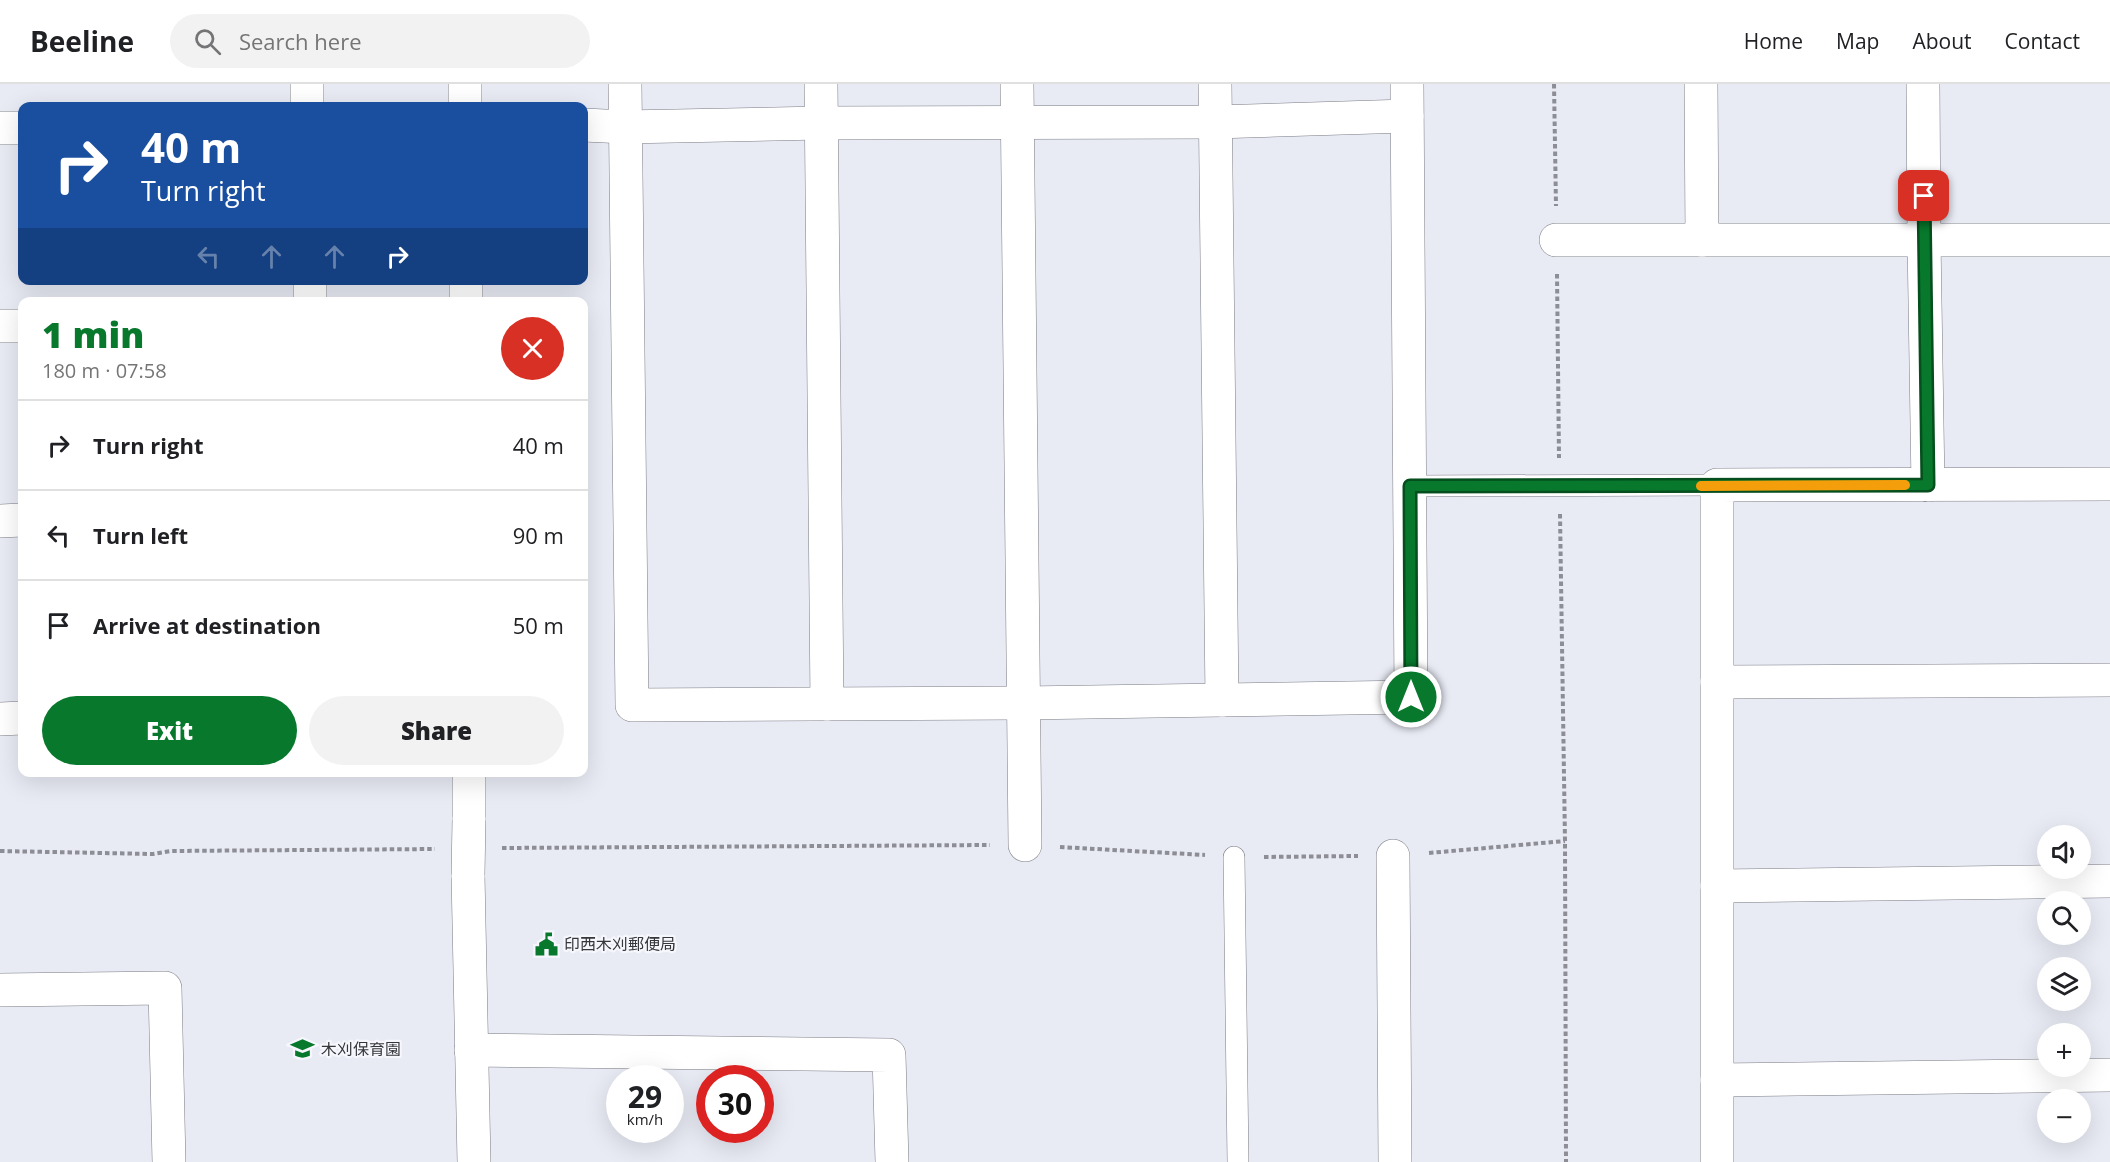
<!DOCTYPE html>
<meta charset="utf-8">
<style>
body{margin:0;font-family:"Open Sans","Noto Sans JP",sans-serif;background:#f2f2f2;color:#202124;height:100vh;display:flex;flex-direction:column;font-size:22px;white-space:nowrap}
*{box-sizing:border-box;margin:0}
p{font-size:20px;color:#757577}
.icon{flex:none;width:33px;height:33px;fill:none;stroke:currentColor;stroke-width:2;stroke-linecap:round;stroke-linejoin:round}
.map{position:relative;flex:1;overflow:hidden}
.drawer{position:absolute;left:18px;top:213px;width:570px;height:480px;display:flex;flex-direction:column;background:#fff;border-radius:12px;box-shadow:0 6px 24px #0002}
.drawer>*{flex:none}
.guide{position:absolute;left:18px;top:18px;width:570px;height:183px;border-radius:12px;box-shadow:0 6px 24px #0002;background:#1a4fa0;color:#fff;overflow:hidden}
.fabs{position:absolute;left:2037px;top:741px;display:grid;gap:12px}
.fabs a{display:grid;place-items:center;width:54px;height:54px;border-radius:50%;background:#fff;box-shadow:0 6px 24px #0002;font-size:30px}
.speed{position:absolute;left:606px;top:981px;display:flex;gap:12px;font-size:30px;font-weight:700;text-align:center}
.speed>*{display:grid;place-content:center;width:78px;height:78px;border-radius:50%;background:#fff;box-shadow:0 6px 24px #0002;line-height:1}
.speed small{font-size:15px;font-weight:400}
.speed .limit{border:9px solid #d22;background:#fff;color:#111}
.pin{position:absolute;display:grid;place-items:center;width:51px;height:51px;color:#fff;margin:-26px;border-radius:12px;box-shadow:0 3px 9px #0006}
.me{position:absolute;width:66px;margin:-33px;rotate:0deg;stroke-linejoin:round;filter:drop-shadow(0 0 4px #0008)}
.turn{display:flex;align-items:center;gap:21px;height:126px;padding:0 24px;font-size:27px}
.turn .icon{width:78px;height:78px;stroke-width:2.5}
.turn b{display:block;font-size:42px;line-height:51px}
.lanes{display:flex;align-items:center;height:57px;padding:0 24px;background:#0003;justify-content:center;gap:30px;direction:ltr}
.lanes .off{opacity:.35}
.round{display:grid;place-items:center;flex:none;width:63px;height:63px;border-radius:32px;background:#f2f2f2}
.summary{display:flex;align-items:center;justify-content:space-between;height:102px;padding:0 24px}
h1{font-size:36px;font-weight:800;line-height:45px;color:#07782c}
.cta{display:flex;gap:12px;margin-top:auto;padding:12px 24px}
.cta a{flex:1;height:69px;border-radius:36px;background:#07782c;color:#fff;font-size:24px;font-weight:800;line-height:69px;text-align:center}
.cta a+a{background:#f2f2f2;color:#202124}
ul{padding:0;list-style:none}
li{display:flex;align-items:center;gap:18px;height:90px;padding:0 24px;border-top:2px solid #e0e0e0}
li div{flex:1}
li b{display:block;font-size:22px}
li em{font-style:normal}
header{display:flex;align-items:center;gap:36px;box-sizing:border-box;height:84px;padding:0 30px;background:#fff;border-bottom:2px solid #e0e0e0}
header strong{font-size:28px}
nav{display:flex;gap:33px;margin-inline-start:auto;font-size:21px}
.search{width:420px;height:54px;background:#f2f2f2;display:flex;align-items:center;gap:15px;box-sizing:border-box;padding:0 21px;border-radius:33px;color:#757577;font-size:22px}
.map>svg:first-child{display:block}
</style>
<header>
<strong>Beeline</strong>
<div class="search"><svg class="icon" aria-label="search" viewBox="0 0 24 24"><circle cx="10" cy="10" r="6"/><path d="M15 15l6 6"/></svg>Search here</div>
<nav><a>Home</a><a>Map</a><a>About</a><a>Contact</a></nav>
</header>
<div class="map">
<svg width="2110" height="1078" viewBox="0 0 2110 1078">
<rect width="100%" height="100%" fill="#e8eaf4"/>
<g fill="none" stroke-linecap="round" stroke-linejoin="round">
<defs>
<g id="lane">
<path d="M1410,402L1717,401"/>
<path d="M1234,773L1238,1078"/>
</g>
<g id="street">
<path d="M307,0V22"/>
<path d="M625,0L632,621L1024,619L1411,613L1407,0"/>
<path d="M821,0L827,620"/>
<path d="M1017,0L1025,761"/>
<path d="M1215,0L1222,616"/>
<path d="M1701,0L1702,156"/>
<path d="M1923,0L1924,156L1928,401"/>
<path d="M584,41L625,43L821,39L1215,38L1407,32"/>
<path d="M0,44H22"/>
<path d="M1556,156H2110"/>
<path d="M310,196V218"/>
<path d="M0,242H22"/>
<path d="M0,437L22,436"/>
<path d="M1717,598L2110,596"/>
<path d="M0,635L22,634"/>
<path d="M1393,772L1395,1078"/>
<path d="M1717,802L2110,797"/>
<path d="M0,906L165,904L169,1078"/>
<path d="M471,966L889,971L892,1078"/>
<path d="M1717,996L2110,991"/>
<path d="M1717,1078V401L2110,400"/>
</g>
<g id="secondary">
<path d="M465,0V22"/>
<path d="M466,196V218"/>
<path d="M469,688V736"/>
<path d="M468,791L474,1078"/>
</g>
</defs>
<use href="#lane" stroke="#7b7c85" stroke-width="22"/>
<use href="#street" stroke="#7b7c85" stroke-width="34"/>
<use href="#secondary" stroke="#7b7c85" stroke-width="34"/>
<g stroke="#8d8e95" stroke-width="4" stroke-dasharray="4.5 3" stroke-linecap="butt">
<path d="M1554,0L1556,122"/>
<path d="M1557,190L1559,374"/>
<path d="M1560,430L1565,757L1566,1078"/>
<path d="M1060,763L1205,771"/>
<path d="M502,764L990,761"/>
<path d="M0,767L153,770L171,767L435,765"/>
<path d="M1429,769L1565,757"/>
<path d="M1264,773L1358,772"/>
</g>
<use href="#lane" stroke="#fff" stroke-width="21"/>
<use href="#street" stroke="#fff" stroke-width="33"/>
<use href="#secondary" stroke="#fff" stroke-width="33"/>
<defs>
<path id="secondary-bridge" d="M468,791L469,736"/>
</defs>
<use href="#secondary-bridge" stroke="#7b7c85" stroke-width="34" stroke-linecap="butt"/>
<use href="#secondary-bridge" stroke="#fff" stroke-width="33"/>
</g>
<g fill="none" stroke-linecap="round" stroke-linejoin="round">
<defs>
<path id="route" d="M1411,613L1410,402L1928,401L1924,112"/>
</defs>
<use href="#route" stroke="#054e1d" stroke-width="15"/>
<use href="#route" stroke="#07782c" stroke-width="10"/>
<path stroke="#f59e0b" stroke-width="10" d="M1701,402L1905,401"/>
</g>
<defs>
<symbol id="civic-bare" viewBox="-9 -9 18 18"><path d="M-.6-6.5H3V-4.5H.6V-3L4-1V1h2V6H-6V1h2V-1L-.6-3ZM-1.2 2.5V6h2.4V2.5Z" fill="#07782c" stroke="#f6f7fd" stroke-width="2.5" paint-order="stroke"/></symbol>
<symbol id="school-bare" viewBox="-9 -9 18 18"><path d="M0-5L7-2L0 1L-7-2ZM-4 1L0 2.5L4 1V4Q0 6-4 4Z" fill="#07782c" stroke="#f6f7fd" stroke-width="2.5" paint-order="stroke"/></symbol>
</defs>
<g fill-rule="evenodd">
<use href="#civic-bare" x="530" y="844" width="33" height="33"/>
<use href="#school-bare" x="286" y="948" width="33" height="33"/>
</g>
<g text-anchor="middle" stroke-width="4.5" stroke-linejoin="round" paint-order="stroke">
<g font-size="16" fill="#36373a" stroke="#f6f7fd" text-anchor="start">
<text x="564" y="866">印西木刈郵便局</text>
<text x="321" y="971">木刈保育園</text>
</g>
</g>
</svg>
<div class="fabs">
<a><svg class="icon" aria-label="sound" viewBox="0 0 24 24"><path d="M4 9h4l5-4v14l-5-4H4zM17 9q2 3 0 6"/></svg></a>
<a><svg class="icon" aria-label="search" viewBox="0 0 24 24"><circle cx="10" cy="10" r="6"/><path d="M15 15l6 6"/></svg></a>
<a><svg class="icon" aria-label="layers" viewBox="0 0 24 24"><path d="M12 4l9 5-9 5-9-5zM3 14l9 5 9-5"/></svg></a>
<a>+</a>
<a>−</a>
</div>
<div class="speed"><div>29<small>km/h</small></div><div class="limit">30</div></div>
<div class="pin" style="left:1924px;top:112px;background:#d93025"><svg class="icon" aria-label="arrive" viewBox="0 0 24 24"><path d="M6 21V4h12l-3 4 3 4H6"/></svg></div>
<svg class="me" style="left:1411px;top:613px" viewBox="-20 -20 40 40"><circle r="17" fill="#07782c" stroke="#fff" stroke-width="3"/><path d="M0-11L8 9 0 5-8 9z" fill="#fff"/></svg>
<div class="guide">
<div class="turn"><svg class="icon" aria-label="right" viewBox="0 0 24 24"><path d="M7 20v-9h11M14 6l5 5-5 5"/></svg><div><b>40 m</b>Turn right</div></div>
<div class="lanes"><svg class="icon off" aria-label="left" viewBox="0 0 24 24"><path d="M17 20v-9H6M10 6l-5 5 5 5"/></svg><svg class="icon off" aria-label="ahead" viewBox="0 0 24 24"><path d="M12 20V5M6 11l6-6 6 6"/></svg><svg class="icon off" aria-label="ahead" viewBox="0 0 24 24"><path d="M12 20V5M6 11l6-6 6 6"/></svg><svg class="icon" aria-label="right" viewBox="0 0 24 24"><path d="M7 20v-9h11M14 6l5 5-5 5"/></svg></div>
</div>
<section class="drawer">
<div class="summary"><div><h1>1 min</h1><p>180 m · 07:58</p></div><a class="round" style="background:#d93025;color:#fff"><svg class="icon" aria-label="close" viewBox="0 0 24 24"><path d="M6 6l12 12M18 6L6 18"/></svg></a></div>
<ul>
<li><svg class="icon" aria-label="right" viewBox="0 0 24 24"><path d="M7 20v-9h11M14 6l5 5-5 5"/></svg><div><b>Turn right</b></div><em>40 m</em></li>
<li><svg class="icon" aria-label="left" viewBox="0 0 24 24"><path d="M17 20v-9H6M10 6l-5 5 5 5"/></svg><div><b>Turn left</b></div><em>90 m</em></li>
<li><svg class="icon" aria-label="arrive" viewBox="0 0 24 24"><path d="M6 21V4h12l-3 4 3 4H6"/></svg><div><b>Arrive at destination</b></div><em>50 m</em></li>
</ul>
<div class="cta"><a>Exit</a><a>Share</a></div>
</section>
</div>
